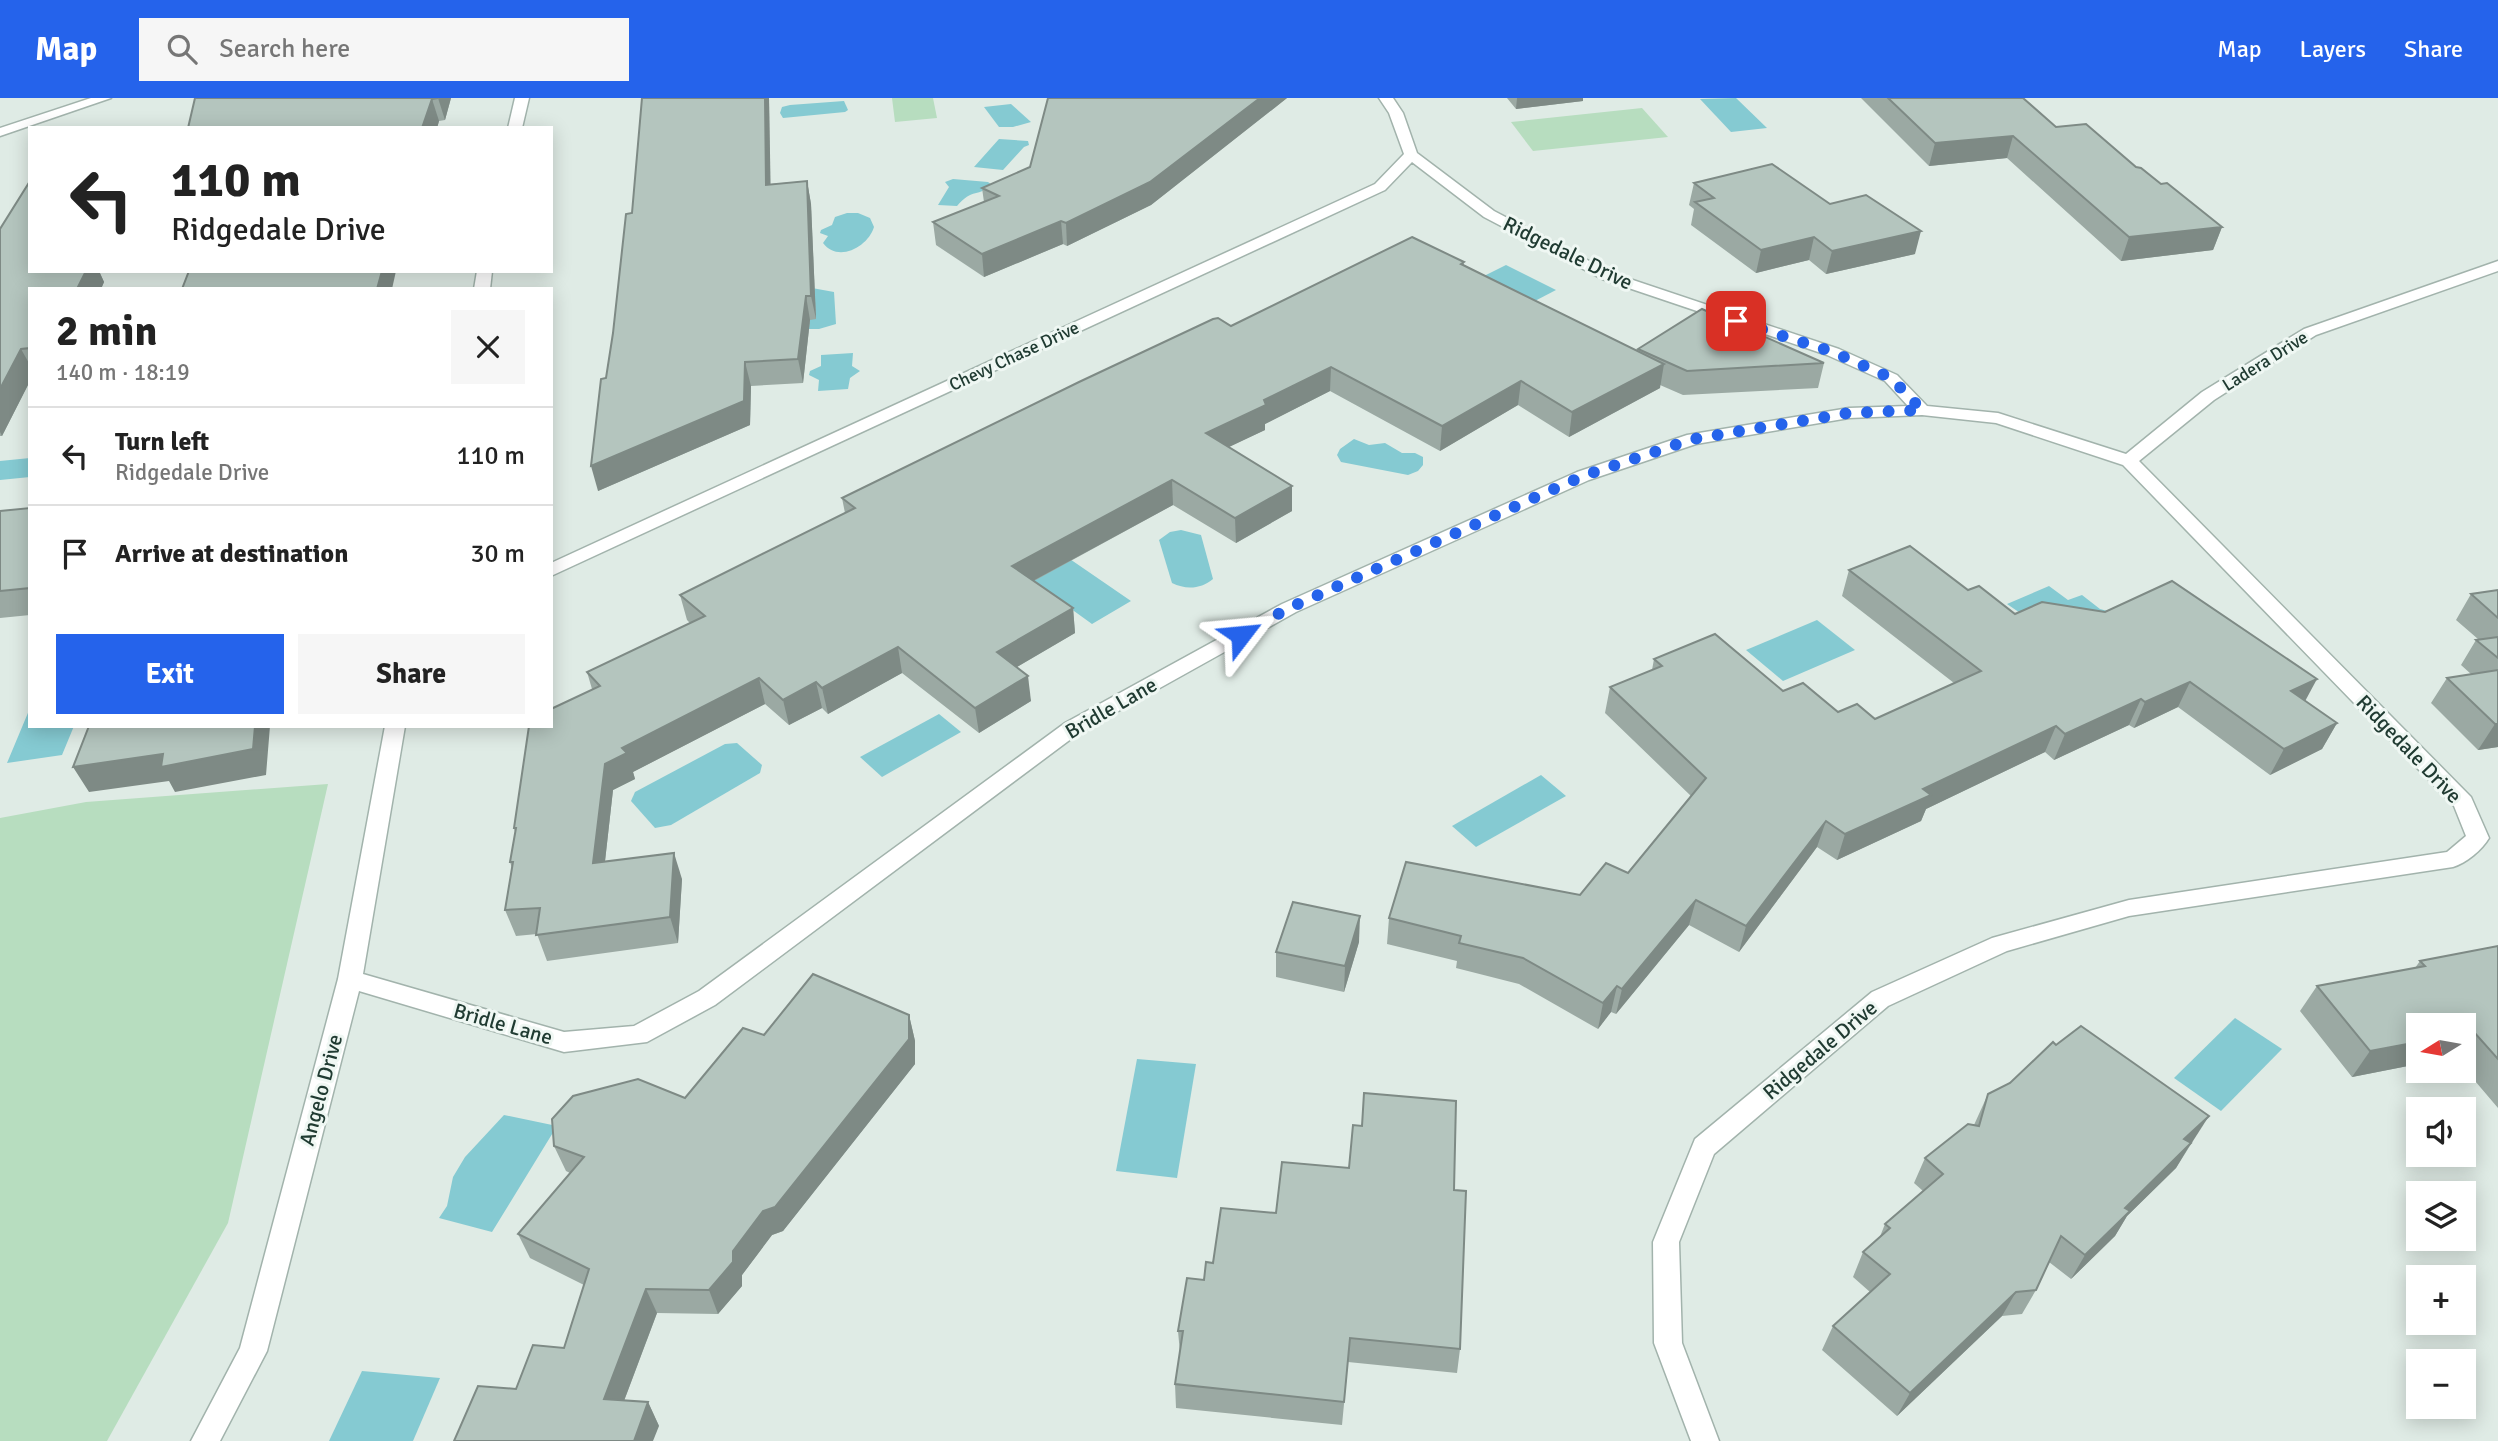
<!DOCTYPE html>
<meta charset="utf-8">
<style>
body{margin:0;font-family:Signika,sans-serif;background:#f6f6f6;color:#222;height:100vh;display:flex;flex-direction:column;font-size:26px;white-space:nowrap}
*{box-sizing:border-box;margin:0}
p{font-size:23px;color:#767676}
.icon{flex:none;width:38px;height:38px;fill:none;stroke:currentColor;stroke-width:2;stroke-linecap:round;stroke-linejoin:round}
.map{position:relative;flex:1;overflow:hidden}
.panel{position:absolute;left:28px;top:189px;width:525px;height:441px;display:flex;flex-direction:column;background:#fff;border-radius:0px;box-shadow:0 4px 18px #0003}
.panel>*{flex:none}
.top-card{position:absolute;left:28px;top:28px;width:525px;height:147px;border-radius:0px;box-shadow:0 4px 18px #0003;background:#fff;color:#222;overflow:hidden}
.needle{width:46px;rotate:259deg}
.controls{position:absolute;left:2406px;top:915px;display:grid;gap:14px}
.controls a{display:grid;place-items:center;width:70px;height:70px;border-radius:0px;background:#fff;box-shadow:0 4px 18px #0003;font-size:35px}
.pin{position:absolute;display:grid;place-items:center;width:60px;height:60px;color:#fff;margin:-30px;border-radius:14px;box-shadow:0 4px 10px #0006}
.me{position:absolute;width:77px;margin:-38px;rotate:61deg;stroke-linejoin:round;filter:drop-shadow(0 0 5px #0008)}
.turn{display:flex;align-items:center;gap:24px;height:147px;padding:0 28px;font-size:32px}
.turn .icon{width:91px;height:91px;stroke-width:2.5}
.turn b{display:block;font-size:49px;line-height:60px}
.round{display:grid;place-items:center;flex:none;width:74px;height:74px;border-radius:0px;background:#f6f6f6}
.overview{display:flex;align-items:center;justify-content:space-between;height:119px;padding:0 28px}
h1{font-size:42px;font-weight:700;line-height:52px}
.primary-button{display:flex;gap:14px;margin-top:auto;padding:14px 28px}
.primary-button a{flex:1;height:80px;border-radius:0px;background:#2563eb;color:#fff;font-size:28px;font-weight:700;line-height:80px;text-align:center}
.primary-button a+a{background:#f6f6f6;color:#222}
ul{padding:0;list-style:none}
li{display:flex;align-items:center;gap:21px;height:98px;padding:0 28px;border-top:2px solid #e0e0e0}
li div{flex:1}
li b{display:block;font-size:26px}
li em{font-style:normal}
header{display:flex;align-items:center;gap:42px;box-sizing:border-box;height:98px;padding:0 35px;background:#2563eb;color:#fff}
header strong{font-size:33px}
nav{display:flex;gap:38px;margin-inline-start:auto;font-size:24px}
.search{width:490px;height:63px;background:#f6f6f6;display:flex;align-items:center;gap:18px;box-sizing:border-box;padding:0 24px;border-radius:0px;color:#767676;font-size:26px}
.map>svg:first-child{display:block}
</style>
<header>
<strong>Map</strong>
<div class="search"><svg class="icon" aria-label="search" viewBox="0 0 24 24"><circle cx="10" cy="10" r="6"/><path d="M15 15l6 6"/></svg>Search here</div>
<nav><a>Map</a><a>Layers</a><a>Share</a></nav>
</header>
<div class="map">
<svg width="2498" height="1343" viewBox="0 0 2498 1343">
<rect width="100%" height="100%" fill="#dfebe5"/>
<g fill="#b7ddbf">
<path d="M892,0H933L937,20L895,24Z"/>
<path d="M1642,10L1668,39L1533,53L1511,24Z"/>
<path d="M328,686L228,1125L107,1343H0V720L86,704Z"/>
</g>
<g fill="#85cad2">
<path d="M1736,0L1767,30L1731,34L1700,1Z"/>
<path d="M844,3L848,12L845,14L783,20L780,15L782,9L790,7Z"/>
<path d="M1011,6L1031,24L1013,29H999L984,9Z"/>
<path d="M999,41L1028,43L1029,47L1024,49L1003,72L974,69Z"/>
<path d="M953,81L988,84L992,87C979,99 972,90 957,108L938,107L949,89L945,84Z"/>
<path d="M847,115H858L870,120L874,129C868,149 838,165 823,145L828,138L820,135L821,132L832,127L835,119Z"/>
<path d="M1506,167L1556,192L1531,205L1482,179Z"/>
<path d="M812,190L834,194L836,226L819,231H803Z"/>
<path d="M853,255L852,268L860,273L850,280L848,291L818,293L819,282L809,277L810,273L821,268V257Z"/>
<path d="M1354,341L1369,347L1385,345L1402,355H1415L1423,359V367L1418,373L1408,377L1341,364L1337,357L1340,351Z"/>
<path d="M30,360V379L0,382V363Z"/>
<path d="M1181,432L1201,437L1213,481C1201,491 1186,492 1172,485L1159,442L1170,434Z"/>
<path d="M1064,457L1131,503L1092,526L1038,487L1014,485Z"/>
<path d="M2049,488L2068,502L2082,497L2100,511L2122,517L2036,526L2007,506Z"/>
<path d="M1817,522L1855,552L1783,583L1746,552Z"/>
<path d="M30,610V628H74L62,657L7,665Z"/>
<path d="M939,616L961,634L882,679L860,659Z"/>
<path d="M737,645L762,667L760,675L671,727L655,730L631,703L635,694L725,646Z"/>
<path d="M1541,677L1566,698L1476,749L1452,728Z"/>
<path d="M2235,920L2282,951L2221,1013L2174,980Z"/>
<path d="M1137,961L1196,966L1177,1080L1116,1073Z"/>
<path d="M504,1017L557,1028L492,1134L439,1120L447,1108L453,1079L465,1059Z"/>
<path d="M362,1273L440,1280L413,1343H329Z"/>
</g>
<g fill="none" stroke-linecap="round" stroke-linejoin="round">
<defs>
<g id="street">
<path d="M91,0H111L0,38V30Z"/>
<path d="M515,0H529L522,30H508Z"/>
<path d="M1379,0H1393L1403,15L1417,55L1494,113L1612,175L1839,251L1897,277L1927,308L1998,315L2126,356L2202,294L2304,231L2498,163V173L2316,237L2214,302L2139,363L2471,699L2489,740C2482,752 2466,765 2453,769L2129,818L2007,853L1888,908L1714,1056L1679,1144L1682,1245L1719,1343H1691L1654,1245L1653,1144L1695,1041L1872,894L1992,840L2129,802L2447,754L2466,738L2454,708L2123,367L1996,325L1922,317L1849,320L1696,346L1589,382L1296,514L1079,635L715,907L647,944L564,954L359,893L267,1253L220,1343H191L240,1250L338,881L385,628H405L363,876L564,934L634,928L699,893L1065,625L1282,506L1577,374L1687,337L1849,310L1908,308L1885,283L1827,257L1602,181L1484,119L1412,64L1385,92L551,478V465L1375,86L1404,56L1389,15Z"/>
<path d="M477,173H492L490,191H474Z"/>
</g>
</defs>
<use href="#street" stroke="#a2b3ac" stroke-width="3"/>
<use href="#street" fill="#fff" fill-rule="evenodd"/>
</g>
<g fill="#9ba9a3">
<path d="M195,0H451L445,22L439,23L437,30H188Z"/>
<path d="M769,0L770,86L807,83L811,106L816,221L810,222L803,285L751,288L750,327L598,393L606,280L632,115Z"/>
<path d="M1048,0H1287L1151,107L1067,148L1063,146L984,179L936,147L933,124L984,104L982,90L1030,69Z"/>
<path d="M1507,0H1583V3L1516,11Z"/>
<path d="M1861,0H2023L2056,29L2136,69L2222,129L2213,152L2121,163L2007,60L1929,68Z"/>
<path d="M1694,85L1830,106L1915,156L1826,176L1809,162L1756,175L1691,127L1694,111L1689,107Z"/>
<path d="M0,131L30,173H99L104,184L101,191H30V283L2,338H0Z"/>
<path d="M1464,164V167L1638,253V251L1824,265L1818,290L1683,297L1660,287V290L1569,339L1518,307L1440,353L1330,293L1265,326V332L1228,349L1292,388V413L1236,445L1173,407L1034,483L1073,510L1075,535L1017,569L1031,603L979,635L902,575L828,616L822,610L789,627L765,606L633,674L635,681L613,692L605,763L682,781L678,845L547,863L537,836L516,838L505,812L512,770L510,764L515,734L514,730L592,591L587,574L690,525L687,522L680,497L845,415L842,400L1231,228Z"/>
<path d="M30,410V517L0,520V413Z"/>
<path d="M1849,472L1968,492L2015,516L2305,603L2337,625L2322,651L2270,677L2178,609L2134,630L2129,627L2054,662L2045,654L1926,711L1921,723L1837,762L1817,749L1739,854L1689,827L1616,916L1611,914L1598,931L1519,886L1456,870L1457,863L1387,846L1389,820L1580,797L1628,775L1691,698L1605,615L1610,589L1652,572L1654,561L1783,593L1838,614L1875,621L1954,585L1842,498Z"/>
<path d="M2498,492V649L2478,652L2431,605L2447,580L2471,576L2461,567L2476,542L2478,541L2456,522L2471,496Z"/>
<path d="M1359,844L1344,894L1276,879V854Z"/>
<path d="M2498,848V1010L2464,970V928H2418V966L2352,979L2300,913L2317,888L2415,870L2420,863Z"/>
<path d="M909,917L915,943V966L783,1133L772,1137L742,1177V1188L718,1216L657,1215L624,1303L648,1304L659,1328L516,1291L564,1250L584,1187L530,1160L518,1136L570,1075L566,1073L554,1048L685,1000L764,937Z"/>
<path d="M2056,947L2193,1043L2176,1070L2127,1118L2115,1138L2071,1181L2049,1164L2036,1192L2022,1216L2002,1218L1897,1318L1822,1252L1833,1228L1870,1194L1853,1179L1863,1154L1879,1141L1885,1126L1923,1093L1914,1085L1925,1060L1974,1027L1988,996L2010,985Z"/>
<path d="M1454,1092L1460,1251L1457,1275L1348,1264L1342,1327L1176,1310L1175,1286L1180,1255L1178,1233L1204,1182L1213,1165L1276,1115Z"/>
</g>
<g fill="#7e8a85">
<path d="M438,0H451L445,22Z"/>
<path d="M765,0H769L771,110L766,87Z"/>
<path d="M1260,0H1287L1151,107L1067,148L1066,125Z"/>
<path d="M1517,0H1583V3L1516,11Z"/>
<path d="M432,1L439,23L437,30H422Z"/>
<path d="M2013,38L2007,60L1929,68L1935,45Z"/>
<path d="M807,83L811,106L816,221L811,198Z"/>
<path d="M1061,123L1063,146L984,179L982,156Z"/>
<path d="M2222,129L2213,152L2121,163L2129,139Z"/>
<path d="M1921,133L1915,156L1826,176L1832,153Z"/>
<path d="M1814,139L1809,162L1756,175L1761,152Z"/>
<path d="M82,173H99L104,184L101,191H77Z"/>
<path d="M382,173H396L392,191H377Z"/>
<path d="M806,198L810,222L803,285L798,261Z"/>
<path d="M21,251L30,267V283L2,338L0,334V291Z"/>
<path d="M745,264L751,288L750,327L598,393L591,368Z"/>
<path d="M1664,266L1660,290L1569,339L1572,314Z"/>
<path d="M1331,269L1330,293L1265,326V332L1206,360V335L1264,302Z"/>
<path d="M1521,283L1518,307L1440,353L1442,328Z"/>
<path d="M1172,382L1173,407L1014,493L1012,468Z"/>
<path d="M1292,388V413L1236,445L1235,420Z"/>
<path d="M1073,510L1075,535L1000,579L997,554Z"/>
<path d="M898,549L902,575L828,616L822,590Z"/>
<path d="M1028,578L1031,603L979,635L975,610Z"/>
<path d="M759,580L765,606L633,674L635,681L613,692L602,790L593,765L605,666L622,650Z"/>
<path d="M2317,581L2303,607L2291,593Z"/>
<path d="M816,584L822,610L789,627L783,602Z"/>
<path d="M2190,584L2178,609L2134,630L2145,604Z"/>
<path d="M2141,601L2129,627L2054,662L2065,636Z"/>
<path d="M2337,625L2322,651L2270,677L2284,651Z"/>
<path d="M2495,626H2498V649L2478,652Z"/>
<path d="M255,628H270L266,677L175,694L169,683L89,694L73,669Z"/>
<path d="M2056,628L2045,654L1926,711L1921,723L1837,762L1845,736L1923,691Z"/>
<path d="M1826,723L1817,749L1739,854L1746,828Z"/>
<path d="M674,755L682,781L678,845L670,819Z"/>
<path d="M1696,802L1689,827L1616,916L1622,891Z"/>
<path d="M1360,818L1359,844L1344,894L1345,868Z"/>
<path d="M1617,888L1611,914L1598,931L1603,905Z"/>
<path d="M909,917L915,943V966L783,1133L772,1137L742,1177V1188L718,1216L709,1192L733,1153Z"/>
<path d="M2474,934L2464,948V936Z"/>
<path d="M2418,944V966L2352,979L2370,953Z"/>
<path d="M2209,1018L2193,1043L2169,1066L2184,1041Z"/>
<path d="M2191,1045L2176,1070L2127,1118L2115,1138L2071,1181L2085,1157L2125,1110Z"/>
<path d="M646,1191L657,1215L616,1324L604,1301Z"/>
<path d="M2016,1194L2002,1218L1897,1318L1910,1295Z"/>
<path d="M648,1304L659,1328L653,1343H634Z"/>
</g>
<g fill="#b4c5be" stroke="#7e8a85" stroke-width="2">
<path d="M195,0H438L432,1L422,30H188Z"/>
<path d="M642,0H765L766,87L807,83L811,198H806L798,261L745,264L744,303L591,368L601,281L606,280L613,235L626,116L632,115Z"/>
<path d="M1048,0H1260L1150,84L1066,125L1061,123L982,156L933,124L999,98L982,90L1030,69Z"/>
<path d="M1888,0H2023L2056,29L2086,26L2136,69L2141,70L2161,86L2167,85L2222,129L2129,139L2013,38L1935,45Z"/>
<path d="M1772,66L1830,106L1866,97L1921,133L1832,153L1814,139L1761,152L1695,104L1714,100L1694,85Z"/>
<path d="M30,83V173H86L77,191H30V250L21,251L0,291V131Z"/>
<path d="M1412,139L1464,164L1461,166L1664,266L1572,314L1521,283L1442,328L1331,269L1264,302L1266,307L1206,335L1292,388L1235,420L1172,382L1012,468L1073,510L997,554L1028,578L975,610L898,549L822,590L816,584L783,602L759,580L622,650L627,655L605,666L593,765L674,755L670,819L536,837L540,810L505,812L513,764H510L516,730H514L529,628H551V611L600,588L587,574L705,518L680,497L855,410L842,400L1079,284L1213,221L1218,220L1231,228Z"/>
<path d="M189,173H382L377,191H182Z"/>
<path d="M1702,211L1824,265L1687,273L1638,251Z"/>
<path d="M30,410V490L0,493V413Z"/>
<path d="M1910,448L1968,492L1979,488L2015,516L2042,504L2105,514L2172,483L2317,581L2291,593L2337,625L2284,651L2190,584L2145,604L2141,601L2065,636L2056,628L1923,691L1931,697L1845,736L1826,723L1746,828L1696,802L1622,891L1617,888L1603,905L1523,860L1459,845L1461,838L1389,820L1406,764L1580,797L1606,765L1628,775L1706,680L1610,589L1662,568L1654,561L1715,536L1783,593L1803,585L1838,614L1857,606L1875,621L1981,573L1849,472Z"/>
<path d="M2498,492V520L2471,496Z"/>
<path d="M2498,539V560L2476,542Z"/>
<path d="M2498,572V626H2495L2447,580Z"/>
<path d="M89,628H255L253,651L161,669L163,656L73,669Z"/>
<path d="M1293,804L1360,818L1345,868L1276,854Z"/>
<path d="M2498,848V961L2474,934L2464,936V928H2418V944L2370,953L2317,888L2425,868L2420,863Z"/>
<path d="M813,876L909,917V941L775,1109L763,1113L733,1153V1164L709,1192L646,1191L604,1301L648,1304L634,1343H454L478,1288L516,1291L533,1247L564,1250L589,1171L518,1136L584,1059L554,1048L552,1021L573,998L638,981L685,1000L743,930L764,937Z"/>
<path d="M2081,928L2209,1018L2184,1041L2191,1045L2125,1110L2130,1113L2085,1157L2061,1138L2036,1192L2016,1194L1910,1295L1833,1228L1890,1176L1863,1154L1890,1130L1885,1126L1943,1076L1925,1060L1968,1026L1979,1028L1988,996L2010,985L2053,944L2056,947Z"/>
<path d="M1364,995L1456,1003L1454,1092L1466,1093L1460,1251L1350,1240L1344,1304L1175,1286L1183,1233H1178L1187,1180L1204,1182L1206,1164L1213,1165L1221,1110L1276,1115L1282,1064L1349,1070L1353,1027L1362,1028Z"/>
</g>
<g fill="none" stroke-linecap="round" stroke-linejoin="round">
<path stroke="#2563eb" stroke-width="12" stroke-dasharray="0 21.6" d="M1241,537L1289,510L1583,378L1693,341L1849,315L1922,312L1891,280L1833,254L1736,223"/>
</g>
<g text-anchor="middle" stroke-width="6" stroke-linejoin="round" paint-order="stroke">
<g font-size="18" fill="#203b32" stroke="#eff7f3">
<text transform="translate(1014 258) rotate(-25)" y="6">Chevy Chase Drive</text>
<text transform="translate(2265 263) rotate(-32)" y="6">Ladera Drive</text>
</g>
<g font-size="21" fill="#203b32" stroke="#eff7f3">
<text transform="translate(1568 155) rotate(26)" y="7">Ridgedale Drive</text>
<text transform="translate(1111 610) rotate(-30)" y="7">Bridle Lane</text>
<text transform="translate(2409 651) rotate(46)" y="7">Ridgedale Drive</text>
<text transform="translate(503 926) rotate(16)" y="7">Bridle Lane</text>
<text transform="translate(1820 952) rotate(-40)" y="7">Ridgedale Drive</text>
<text transform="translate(321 992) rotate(-75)" y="7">Angelo Drive</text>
</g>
</g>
</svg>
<div class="controls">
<a><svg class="needle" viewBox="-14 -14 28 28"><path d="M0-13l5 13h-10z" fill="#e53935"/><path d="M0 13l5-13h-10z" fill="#767676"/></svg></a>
<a><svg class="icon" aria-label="sound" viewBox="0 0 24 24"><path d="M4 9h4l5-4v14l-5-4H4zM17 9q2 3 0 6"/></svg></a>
<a><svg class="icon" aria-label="layers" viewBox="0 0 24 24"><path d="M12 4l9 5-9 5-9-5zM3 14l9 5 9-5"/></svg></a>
<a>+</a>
<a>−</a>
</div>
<div class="pin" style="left:1736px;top:223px;background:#d93025"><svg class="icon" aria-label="arrive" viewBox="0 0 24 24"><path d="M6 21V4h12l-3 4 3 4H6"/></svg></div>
<svg class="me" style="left:1241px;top:537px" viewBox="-20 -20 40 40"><path d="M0-17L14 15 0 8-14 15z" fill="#2563eb" stroke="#fff" stroke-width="4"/></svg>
<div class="top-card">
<div class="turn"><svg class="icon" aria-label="left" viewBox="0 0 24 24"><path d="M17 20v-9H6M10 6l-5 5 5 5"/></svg><div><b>110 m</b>Ridgedale Drive</div></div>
</div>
<section class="panel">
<div class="overview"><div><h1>2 min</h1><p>140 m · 18:19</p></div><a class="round"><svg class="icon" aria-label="close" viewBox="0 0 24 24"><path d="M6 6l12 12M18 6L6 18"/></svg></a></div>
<ul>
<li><svg class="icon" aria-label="left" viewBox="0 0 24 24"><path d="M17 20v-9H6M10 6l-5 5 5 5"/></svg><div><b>Turn left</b><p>Ridgedale Drive</p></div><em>110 m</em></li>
<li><svg class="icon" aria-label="arrive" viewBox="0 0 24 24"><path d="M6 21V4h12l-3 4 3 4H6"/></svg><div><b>Arrive at destination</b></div><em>30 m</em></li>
</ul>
<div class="primary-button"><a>Exit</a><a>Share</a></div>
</section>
</div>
